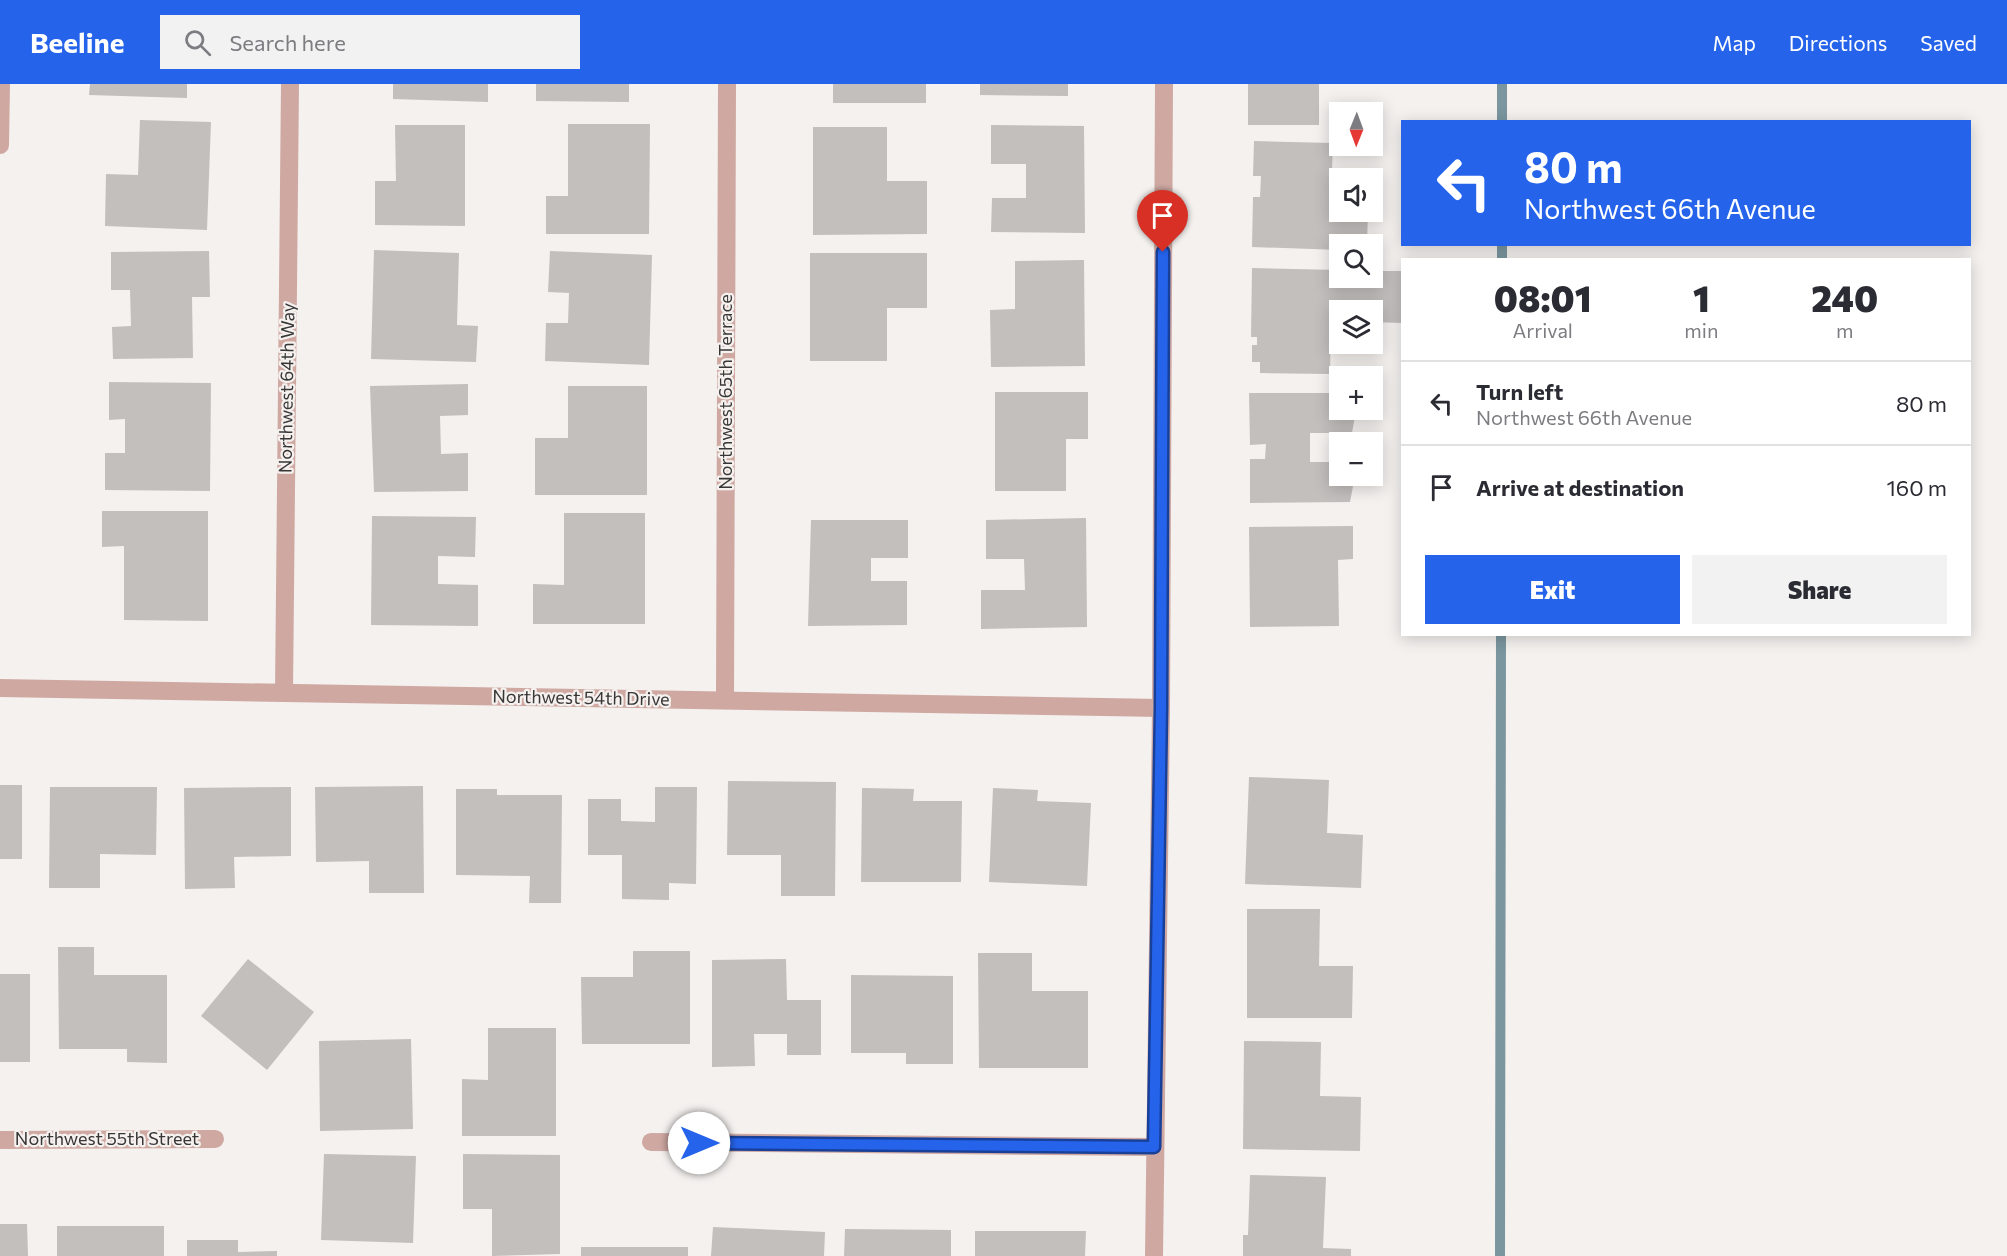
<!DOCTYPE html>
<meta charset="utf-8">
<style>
body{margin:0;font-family:Commissioner,sans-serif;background:#f2f2f3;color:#2b2b33;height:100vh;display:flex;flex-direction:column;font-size:22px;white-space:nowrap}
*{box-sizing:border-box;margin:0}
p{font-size:20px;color:#7c7c81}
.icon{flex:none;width:33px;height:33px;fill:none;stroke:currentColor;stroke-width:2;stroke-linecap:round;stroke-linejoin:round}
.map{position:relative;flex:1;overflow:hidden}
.sheet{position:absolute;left:1401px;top:174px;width:570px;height:378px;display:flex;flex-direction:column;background:#fff;border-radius:0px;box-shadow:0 3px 15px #0003}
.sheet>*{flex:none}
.hud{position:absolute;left:1401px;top:36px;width:570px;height:126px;border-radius:0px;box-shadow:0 3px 15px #0003;background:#2563eb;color:#fff;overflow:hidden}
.needle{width:39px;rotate:181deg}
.fabs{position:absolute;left:1329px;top:18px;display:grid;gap:12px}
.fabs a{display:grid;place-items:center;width:54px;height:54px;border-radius:0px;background:#fff;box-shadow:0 3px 15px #0003;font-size:30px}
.pin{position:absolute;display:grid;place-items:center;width:51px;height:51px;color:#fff;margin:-62px -26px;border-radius:50% 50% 50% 0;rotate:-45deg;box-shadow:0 0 6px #0007}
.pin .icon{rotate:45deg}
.me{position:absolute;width:66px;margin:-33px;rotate:90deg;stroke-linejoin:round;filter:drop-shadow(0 0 4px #0008)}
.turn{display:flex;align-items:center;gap:21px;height:126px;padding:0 24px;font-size:27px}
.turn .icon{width:78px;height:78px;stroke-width:2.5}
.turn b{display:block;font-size:42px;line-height:51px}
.eta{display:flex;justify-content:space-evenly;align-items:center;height:102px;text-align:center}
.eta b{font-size:36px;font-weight:800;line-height:42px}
.button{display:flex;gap:12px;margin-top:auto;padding:12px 24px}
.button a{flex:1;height:69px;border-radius:0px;background:#2563eb;color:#fff;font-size:24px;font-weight:800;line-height:69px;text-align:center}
.button a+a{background:#f2f2f3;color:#2b2b33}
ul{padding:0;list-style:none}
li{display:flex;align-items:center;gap:18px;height:84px;padding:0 24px;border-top:2px solid #e1e1e2}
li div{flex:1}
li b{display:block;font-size:22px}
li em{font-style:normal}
header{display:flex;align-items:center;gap:36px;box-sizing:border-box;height:84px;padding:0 30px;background:#2563eb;color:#fff}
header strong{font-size:28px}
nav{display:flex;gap:33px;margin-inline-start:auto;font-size:21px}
.search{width:420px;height:54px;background:#f2f2f3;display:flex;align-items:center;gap:15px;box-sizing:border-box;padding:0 21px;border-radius:0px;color:#7c7c81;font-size:22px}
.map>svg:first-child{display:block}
</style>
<header>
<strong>Beeline</strong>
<div class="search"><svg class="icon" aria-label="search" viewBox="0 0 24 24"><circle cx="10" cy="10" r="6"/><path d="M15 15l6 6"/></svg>Search here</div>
<nav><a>Map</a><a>Directions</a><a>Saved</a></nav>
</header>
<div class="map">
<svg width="2007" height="1172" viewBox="0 0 2007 1172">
<rect width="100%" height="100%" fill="#f4f1ef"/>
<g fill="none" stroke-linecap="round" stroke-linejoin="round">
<g stroke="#7b969f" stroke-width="10">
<path d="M1502,38V0"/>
<path d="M1502,176V160"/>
<path d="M1500,1172L1501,550"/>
</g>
</g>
<g fill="#c2bfbd">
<path d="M90,0H187V14L89,11Z"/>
<path d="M393,0H488V18L393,15Z"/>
<path d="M536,0H629V18L536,17Z"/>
<rect x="833" y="0" width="93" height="19"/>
<path d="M980,0H1068V12L980,11Z"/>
<rect x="1248" y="0" width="71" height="41"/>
<path d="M140,36L211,38L207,146L105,142L106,90L138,91Z"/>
<path d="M568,40H650L649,150H546V112H568Z"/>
<path d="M395,41H465V142L375,141V97H396Z"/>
<path d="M991,41L1084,42L1085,149L991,148L992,114H1026V80H991Z"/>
<path d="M813,43H887V97H927V150L813,151Z"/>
<path d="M1254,57L1333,59L1331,114H1340V128H1368L1367,160H1340V166L1252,163L1253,113H1260L1261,92H1253Z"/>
<path d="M374,166L459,169L457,241L478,242L476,278L371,275Z"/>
<path d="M209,167L210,213H192L193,274L113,275L112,243L131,242L130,206H111V168Z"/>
<path d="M550,167L652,171L649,281L545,277L546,239H568L569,209L548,208Z"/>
<path d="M810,169H927V224H887V277H810Z"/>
<path d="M1084,176L1085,282L991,283L990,226L1015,225V177Z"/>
<path d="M1252,184L1340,186V194H1372V187H1402V239L1372,238V226H1340V237H1331L1330,290L1260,289V278H1252V261H1257V253H1251Z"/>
<path d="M109,298L211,299L210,407L105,406V369H125V335L109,336Z"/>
<path d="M468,300V331L440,332L441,370L468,369V407L374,408L370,302Z"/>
<path d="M568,302H647V411H535V354H568Z"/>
<path d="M995,308H1088V355H1066V407H995Z"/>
<path d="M1249,309H1340V326H1356L1352,349H1310V378H1340V392H1355L1350,418L1250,419V375H1265L1266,360L1250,361Z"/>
<path d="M102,427H208V537L124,536V462L102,463Z"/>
<path d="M564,429H645V540H533V500L564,501Z"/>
<path d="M372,432L476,433L475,473L438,472V500L478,501V542L371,541Z"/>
<path d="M1086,434L1087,543L981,545V506H1025L1024,475H986V436Z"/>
<path d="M811,436H908V474H871V497H907V541L808,542Z"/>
<path d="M1353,442V475L1338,476L1339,542L1250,543L1249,443Z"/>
<path d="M1249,693L1329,696L1327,749L1363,751L1361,804L1245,800Z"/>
<path d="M728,697L836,698L835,812H781V771H727Z"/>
<rect x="0" y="701" width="22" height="74"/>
<path d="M423,702L424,809H369V777L316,778L315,703Z"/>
<path d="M50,703H157L156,771L100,770V804H49Z"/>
<path d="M291,703V772L234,773L235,804L185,805L184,704Z"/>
<path d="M655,703H697L696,800L669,799V816L622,815V771H588V715H621V737L655,738Z"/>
<path d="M862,704L914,705L913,717H962L961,798H861Z"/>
<path d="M993,704L1038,706L1037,717L1091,719L1087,802L989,798Z"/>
<path d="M456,705H497V711H562L561,819H529L530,792L456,791Z"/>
<path d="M1247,825H1320L1319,882H1353L1352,934H1247Z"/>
<path d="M58,863H94V891H167V979L127,978V965H59Z"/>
<path d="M633,867H690V960H582L581,893H633Z"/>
<path d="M978,869H1032V907H1088V984H979Z"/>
<path d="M248,875L314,928L267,986L201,932Z"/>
<path d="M786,875L787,916H821V971H787V950H754L755,982L712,983V876Z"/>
<rect x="0" y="890" width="30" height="88"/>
<path d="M851,891L953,892V980H906V969H851Z"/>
<path d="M488,944H556V1052H462V995L488,996Z"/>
<path d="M411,955L413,1045L320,1047L319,957Z"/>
<path d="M1244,957L1321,958L1320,1012L1361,1013L1360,1067L1243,1065Z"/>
<path d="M324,1070L416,1072L413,1159L321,1156Z"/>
<path d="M463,1070L560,1071V1170L492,1172V1125H463Z"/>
<path d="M1250,1091L1326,1093L1323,1164L1351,1165V1172H1243V1151H1248Z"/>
<path d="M0,1140H27L28,1172H0Z"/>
<rect x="57" y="1142" width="107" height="30"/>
<path d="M713,1143L825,1148L824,1172H711Z"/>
<path d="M845,1145L951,1146V1172H844Z"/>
<path d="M975,1147H1086L1085,1172H975Z"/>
<path d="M187,1156H238V1168L277,1167V1172H187Z"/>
<rect x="581" y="1163" width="107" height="9"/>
</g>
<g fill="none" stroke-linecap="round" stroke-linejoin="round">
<g stroke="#cfa8a2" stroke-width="18">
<path d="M0,61L1,0"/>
<path d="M0,604L1161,624"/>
<path d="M284,609L290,0"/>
<path d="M725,616L727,0"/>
<path d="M0,1056L215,1055"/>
<path d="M651,1058L1154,1063"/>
<path d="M1154,1172L1161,624L1164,0"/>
</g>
</g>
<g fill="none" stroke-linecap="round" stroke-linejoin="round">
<defs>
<path id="route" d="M699,1059L1154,1063L1161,624L1163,168"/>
</defs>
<use href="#route" stroke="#184099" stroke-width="15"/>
<use href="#route" stroke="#2563eb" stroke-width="10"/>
</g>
<g text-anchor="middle" stroke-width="4.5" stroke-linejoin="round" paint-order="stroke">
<g font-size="18" fill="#383736" stroke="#f4f1ef">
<text transform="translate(287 304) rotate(-89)" y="6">Northwest 64th Way</text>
<text transform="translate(726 308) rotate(-90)" y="6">Northwest 65th Terrace</text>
<text transform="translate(581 614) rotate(1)" y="6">Northwest 54th Drive</text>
<text x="107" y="1061">Northwest 55th Street</text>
</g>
</g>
</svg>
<div class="fabs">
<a><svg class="needle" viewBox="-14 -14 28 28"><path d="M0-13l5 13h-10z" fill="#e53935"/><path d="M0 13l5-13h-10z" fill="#7c7c81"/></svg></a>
<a><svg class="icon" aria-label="sound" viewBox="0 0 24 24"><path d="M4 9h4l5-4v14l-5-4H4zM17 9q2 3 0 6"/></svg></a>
<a><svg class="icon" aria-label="search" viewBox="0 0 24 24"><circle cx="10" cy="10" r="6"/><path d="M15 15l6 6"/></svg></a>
<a><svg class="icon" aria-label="layers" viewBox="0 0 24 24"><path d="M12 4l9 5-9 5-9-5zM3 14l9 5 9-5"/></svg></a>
<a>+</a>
<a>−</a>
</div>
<div class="pin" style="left:1163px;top:168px;background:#d93025"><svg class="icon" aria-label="arrive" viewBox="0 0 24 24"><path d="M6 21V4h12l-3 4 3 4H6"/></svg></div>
<svg class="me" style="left:699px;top:1059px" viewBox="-20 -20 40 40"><circle r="19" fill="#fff"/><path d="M0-13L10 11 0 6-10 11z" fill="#2563eb"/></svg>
<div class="hud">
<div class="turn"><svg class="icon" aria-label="left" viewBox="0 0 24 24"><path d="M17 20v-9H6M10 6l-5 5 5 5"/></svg><div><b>80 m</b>Northwest 66th Avenue</div></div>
</div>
<section class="sheet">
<div class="eta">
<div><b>08:01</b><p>Arrival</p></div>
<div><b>1</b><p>min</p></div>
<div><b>240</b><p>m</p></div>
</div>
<ul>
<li><svg class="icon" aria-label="left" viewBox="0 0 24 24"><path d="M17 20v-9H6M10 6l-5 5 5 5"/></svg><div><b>Turn left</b><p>Northwest 66th Avenue</p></div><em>80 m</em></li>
<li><svg class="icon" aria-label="arrive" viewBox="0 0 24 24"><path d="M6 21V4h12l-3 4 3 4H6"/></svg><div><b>Arrive at destination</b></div><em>160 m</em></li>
</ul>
<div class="button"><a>Exit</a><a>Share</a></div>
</section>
</div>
